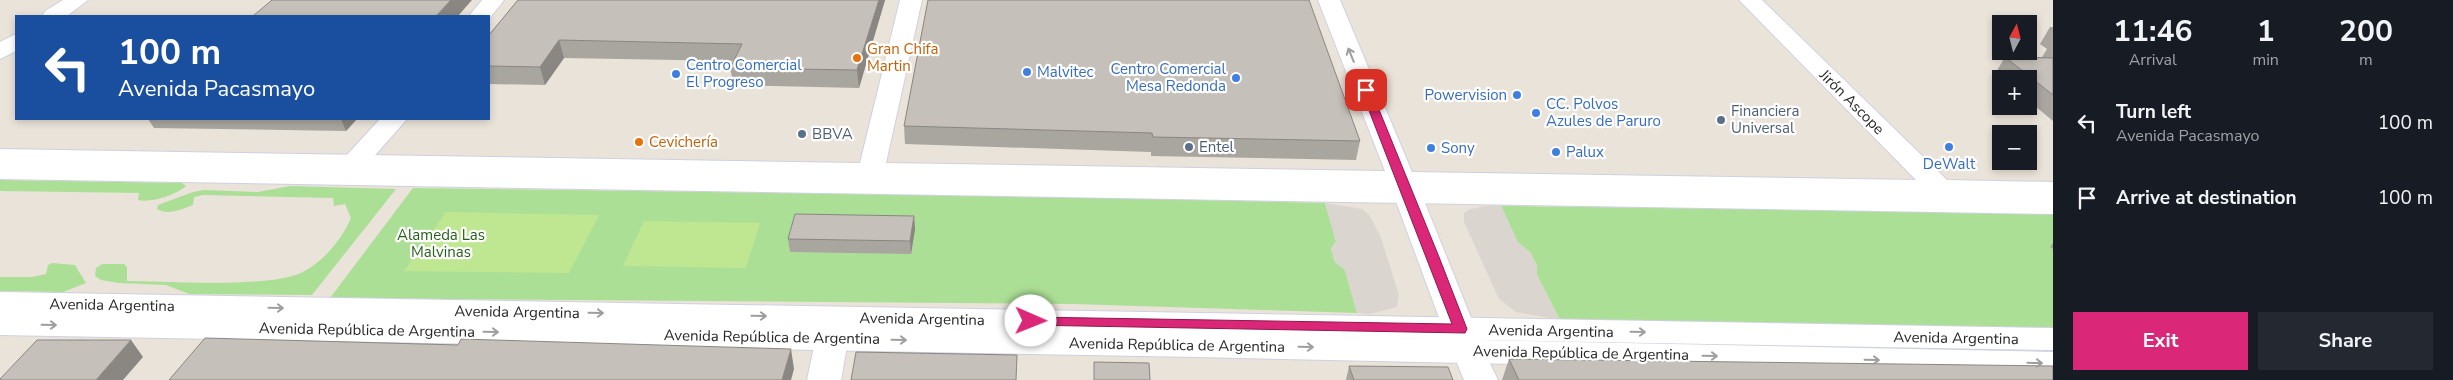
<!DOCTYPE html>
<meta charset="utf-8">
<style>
body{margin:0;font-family:"Nunito Sans",sans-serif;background:#242831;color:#f1f3f6;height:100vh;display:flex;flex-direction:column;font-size:19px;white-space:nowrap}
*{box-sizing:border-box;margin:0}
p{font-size:16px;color:#9ea1a6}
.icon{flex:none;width:28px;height:28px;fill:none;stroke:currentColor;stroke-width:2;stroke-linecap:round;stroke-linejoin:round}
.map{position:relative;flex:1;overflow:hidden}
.side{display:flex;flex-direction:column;background:#171b24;width:400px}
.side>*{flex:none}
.banner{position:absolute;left:15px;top:15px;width:475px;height:105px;border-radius:0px;box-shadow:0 2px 8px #0003;background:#1a4fa0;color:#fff;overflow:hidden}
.needle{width:32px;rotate:7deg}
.tools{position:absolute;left:1992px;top:15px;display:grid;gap:10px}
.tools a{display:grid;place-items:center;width:45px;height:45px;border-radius:0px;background:#171b24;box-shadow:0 2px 8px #0003;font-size:25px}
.pin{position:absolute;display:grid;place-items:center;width:42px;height:42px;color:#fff;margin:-21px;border-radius:10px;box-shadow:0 2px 8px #0006}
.me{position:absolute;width:55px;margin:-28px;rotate:91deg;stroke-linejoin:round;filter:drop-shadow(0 0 4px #0008)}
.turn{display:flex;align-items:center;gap:18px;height:105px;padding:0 20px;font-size:22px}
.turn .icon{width:65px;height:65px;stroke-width:2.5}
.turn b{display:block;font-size:35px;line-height:42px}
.eta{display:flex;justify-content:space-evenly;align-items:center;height:85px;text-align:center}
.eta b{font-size:30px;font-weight:700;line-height:35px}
.button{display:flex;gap:10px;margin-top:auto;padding:10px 20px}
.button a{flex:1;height:58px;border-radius:0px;background:#db2777;color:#fff;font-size:20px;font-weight:700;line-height:58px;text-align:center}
.button a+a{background:#242831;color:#f1f3f6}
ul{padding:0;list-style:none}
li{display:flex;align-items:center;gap:15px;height:75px;padding:0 20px}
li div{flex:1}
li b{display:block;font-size:19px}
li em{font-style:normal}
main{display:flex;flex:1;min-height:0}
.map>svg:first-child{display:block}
</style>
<main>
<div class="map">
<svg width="2053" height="380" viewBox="0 0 2053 380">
<rect width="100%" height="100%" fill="#eae3d9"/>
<g fill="#acdf96">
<path d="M0,180L182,183L186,186C176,195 151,203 138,200L139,193L0,191Z"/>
<path d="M290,186L396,189L312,295L189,294L166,285L119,283L101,280L95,276L96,268L102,264H124L127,267V281C168,281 269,289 303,272C324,261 342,239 351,218L345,204L334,206L333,198L203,195L194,197L193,205C182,209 168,216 157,209L158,205L193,192L204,190L258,192Z"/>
<path d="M413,188L1072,197L1325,203L1336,241L1331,249L1335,262L1345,270L1357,313L1073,304L330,298Z"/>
<path d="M1501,206L2053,213V329L1560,320L1537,275V266L1530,252L1518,243Z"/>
<path d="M52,263L75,265L86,283L63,292L0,291V277H32L46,274L48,265Z"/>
</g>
<g fill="#bfe792">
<path d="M446,212L599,215L569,273L404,271Z"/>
<path d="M644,221L760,223L746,268L623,266Z"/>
</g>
<g fill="#dad6cf">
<path d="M1325,203L1362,209L1369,215L1380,235L1399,295L1397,307L1370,314L1357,313L1345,270L1335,262L1331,249L1336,241Z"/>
<path d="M1487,206H1501L1518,242L1530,252L1537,266V275L1560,320L1516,312L1499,299L1464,222V213L1470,209Z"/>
</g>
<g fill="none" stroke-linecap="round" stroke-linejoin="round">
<defs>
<g id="minor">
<path d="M482,0H504L489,19V16H469Z"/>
<path d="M380,119H407L363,169L354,171L345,169L341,163L345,157Z"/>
<path d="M836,307L847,310L852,318L841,380H807L820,318L825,310Z"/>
<path d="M1468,339L1480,343L1498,380H1464L1452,351L1456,343Z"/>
</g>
<g id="tertiary">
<path d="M63,0H88L67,16H42L45,11Z"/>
<path d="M900,0H922L886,163L1385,171L1318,0H1340L1412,172L1916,180L1739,0H1762L1947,180L2053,182V198L1958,197L1956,200C1947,202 1940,203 1933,196L1419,188L1480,340L2053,352V376L1196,357L0,335V313L1447,339L1391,188L0,165V149L860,163Z"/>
<path d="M16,34V51L0,59V42Z"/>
</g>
<g id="secondary">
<path d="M0,163L2053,196V214L0,179Z"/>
<path d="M0,292L2053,328V350L0,314Z"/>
</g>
</defs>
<use href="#minor" stroke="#ced1e0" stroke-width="2"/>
<use href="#tertiary" stroke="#ced1e0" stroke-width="2"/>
<use href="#secondary" stroke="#ced1e0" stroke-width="2"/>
<use href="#minor" fill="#fff" fill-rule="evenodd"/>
<use href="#tertiary" fill="#fff" fill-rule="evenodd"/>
<use href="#secondary" fill="#fff" fill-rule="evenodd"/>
</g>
<g fill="#a9a59f">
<path d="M518,0H885L859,88L734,85L730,68L734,61L564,58L545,85L489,84V35Z"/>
<path d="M928,0L1360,141L1356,160L1151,156V152L905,144L904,126Z"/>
<path d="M2050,27H2053V121L2029,101V79H2001L1995,74L2005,57H2042L2047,49L2040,44Z"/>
<path d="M148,119H357L346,131L154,128Z"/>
<path d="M914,216L915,229L911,254L790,252L788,239Z"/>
<path d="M2053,243V249L2050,247Z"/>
<path d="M1509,359L2053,380H1502Z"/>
<path d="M1349,366L1453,380H1346Z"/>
</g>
<g fill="#8a8682">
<path d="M451,0H472L458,16H436Z"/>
<path d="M879,0H885L859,88L857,70Z"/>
<path d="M559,40L564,58L545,85L540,67Z"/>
<path d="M341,119H357L346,131Z"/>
<path d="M914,216L915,229L911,254L910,241Z"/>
<path d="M131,340L143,357L123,380H96Z"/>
<path d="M791,349L794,369L791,380H782Z"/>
</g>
<g fill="#c5c0b9" stroke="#8a8682">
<path d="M272,0H451L436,16H253Z"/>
<path d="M518,0H879L857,70L730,68L742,44L559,40L540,67L489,66V35Z"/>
<path d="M928,0H1309L1360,141L1153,137L1152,133L904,126Z"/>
<path d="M2005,57L2053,58V95Z"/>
<path d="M795,214L914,216L910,241L788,239Z"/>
<path d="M205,338L458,345L461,339L791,349L782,380H169Z"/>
<path d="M37,340H131L96,380H0V379Z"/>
<path d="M856,352L1017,355L1016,380H851Z"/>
<path d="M1509,359L2053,366V380H1519Z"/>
<path d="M1094,362L1149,363L1150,380H1094Z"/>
<path d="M1349,366L1448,367L1453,380H1354Z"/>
</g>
<defs><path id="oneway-shaft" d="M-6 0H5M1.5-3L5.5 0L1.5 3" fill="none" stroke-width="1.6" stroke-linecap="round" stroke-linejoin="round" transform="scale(1.25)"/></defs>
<g stroke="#9e9e9e">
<use href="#oneway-shaft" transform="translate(1351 55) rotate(-112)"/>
<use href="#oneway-shaft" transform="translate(276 308) rotate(1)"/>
<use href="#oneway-shaft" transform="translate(596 313) rotate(1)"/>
<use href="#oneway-shaft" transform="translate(759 316) rotate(1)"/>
<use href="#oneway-shaft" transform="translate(49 325) rotate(1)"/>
<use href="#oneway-shaft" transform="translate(491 332) rotate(1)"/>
<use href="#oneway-shaft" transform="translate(1638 332) rotate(1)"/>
<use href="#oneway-shaft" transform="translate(899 340) rotate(1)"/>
<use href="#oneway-shaft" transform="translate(1306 347) rotate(1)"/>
<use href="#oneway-shaft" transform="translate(1710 356) rotate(1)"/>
<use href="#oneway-shaft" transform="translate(1872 360) rotate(1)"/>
<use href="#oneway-shaft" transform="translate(2035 363) rotate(1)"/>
</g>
<path fill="#db2777" stroke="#8e194d" d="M1366,87L1371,90L1439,257L1467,329L1465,333L1026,325L1024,321L1026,318L1031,317L1452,324L1361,90Z"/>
<g fill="#e8710a" stroke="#fff" stroke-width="2">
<circle cx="857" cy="58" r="5"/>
<circle cx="639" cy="142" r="5"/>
</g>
<g fill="#3f7fe0" stroke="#fff" stroke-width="2">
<circle cx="1027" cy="72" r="5"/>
<circle cx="676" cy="74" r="5"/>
<circle cx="1236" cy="78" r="5"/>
<circle cx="1517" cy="95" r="5"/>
<circle cx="1536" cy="113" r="5"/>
<circle cx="1949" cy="147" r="5"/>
<circle cx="1431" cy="148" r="5"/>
<circle cx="1556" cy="152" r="5"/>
</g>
<g fill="#5c6f8a" stroke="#fff" stroke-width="2">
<circle cx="1721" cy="120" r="5"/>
<circle cx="802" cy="134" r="5"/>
<circle cx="1189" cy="147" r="5"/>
</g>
<g text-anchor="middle" stroke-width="4.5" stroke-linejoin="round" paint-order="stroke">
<g font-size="15" fill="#c56008" stroke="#fff" text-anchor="start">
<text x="867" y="54">Gran Chifa<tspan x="867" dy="17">Martin</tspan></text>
<text x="649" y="147">Cevichería</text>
</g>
<g font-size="15" fill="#366cbe" stroke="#fff" text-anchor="start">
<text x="686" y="70">Centro Comercial<tspan x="686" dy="17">El Progreso</tspan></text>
<text x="1226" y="74" text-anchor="end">Centro Comercial<tspan x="1226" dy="17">Mesa Redonda</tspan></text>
<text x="1037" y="77">Malvitec</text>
<text x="1507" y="100" text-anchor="end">Powervision</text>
<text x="1546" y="109">CC. Polvos<tspan x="1546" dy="17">Azules de Paruro</tspan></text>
<text x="1441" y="153">Sony</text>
<text x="1566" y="157">Palux</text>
<text x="1949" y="169" text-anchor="middle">DeWalt</text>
</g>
<g font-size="15" fill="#272727" stroke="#fff">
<text transform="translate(1852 102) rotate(45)" y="5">Jirón Ascope</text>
<text transform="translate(112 305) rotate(1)" y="5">Avenida Argentina</text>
<text transform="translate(517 312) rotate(1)" y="5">Avenida Argentina</text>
<text transform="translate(922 319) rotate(1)" y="5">Avenida Argentina</text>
<text transform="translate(367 330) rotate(1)" y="5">Avenida República de Argentina</text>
<text transform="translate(1551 331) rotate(1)" y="5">Avenida Argentina</text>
<text transform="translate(772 337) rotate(1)" y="5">Avenida República de Argentina</text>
<text transform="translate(1956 338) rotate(1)" y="5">Avenida Argentina</text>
<text transform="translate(1177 345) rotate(1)" y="5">Avenida República de Argentina</text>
<text transform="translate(1581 353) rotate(1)" y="5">Avenida República de Argentina</text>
</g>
<g font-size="15" fill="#4e5e75" stroke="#fff" text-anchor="start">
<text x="1731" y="116">Financiera<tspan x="1731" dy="17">Universal</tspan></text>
<text x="812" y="139">BBVA</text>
<text x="1199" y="152">Entel</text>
</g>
<g font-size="15" fill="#26611b" stroke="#fff">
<text x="441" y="240">Alameda Las<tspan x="441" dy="17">Malvinas</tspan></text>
</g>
</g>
</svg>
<div class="tools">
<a><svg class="needle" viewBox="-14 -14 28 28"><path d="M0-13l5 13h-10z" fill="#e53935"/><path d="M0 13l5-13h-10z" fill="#9ea1a6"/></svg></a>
<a>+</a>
<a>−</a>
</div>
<div class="pin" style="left:1366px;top:90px;background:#d93025"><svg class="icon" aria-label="arrive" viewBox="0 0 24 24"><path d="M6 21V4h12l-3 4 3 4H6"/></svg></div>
<svg class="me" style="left:1031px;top:321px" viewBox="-20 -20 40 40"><circle r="19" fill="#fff"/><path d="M0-13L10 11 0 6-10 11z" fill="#db2777"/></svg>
<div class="banner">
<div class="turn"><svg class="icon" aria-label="left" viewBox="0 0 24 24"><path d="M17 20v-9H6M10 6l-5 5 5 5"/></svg><div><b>100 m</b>Avenida Pacasmayo</div></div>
</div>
</div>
<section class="side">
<div class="eta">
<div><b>11:46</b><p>Arrival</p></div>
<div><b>1</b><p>min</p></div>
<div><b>200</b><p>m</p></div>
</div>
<ul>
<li><svg class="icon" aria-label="left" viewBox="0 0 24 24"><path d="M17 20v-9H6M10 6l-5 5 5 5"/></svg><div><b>Turn left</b><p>Avenida Pacasmayo</p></div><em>100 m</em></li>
<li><svg class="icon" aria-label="arrive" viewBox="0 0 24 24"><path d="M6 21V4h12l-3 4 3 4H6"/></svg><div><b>Arrive at destination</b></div><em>100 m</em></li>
</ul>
<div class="button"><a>Exit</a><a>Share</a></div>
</section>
</main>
